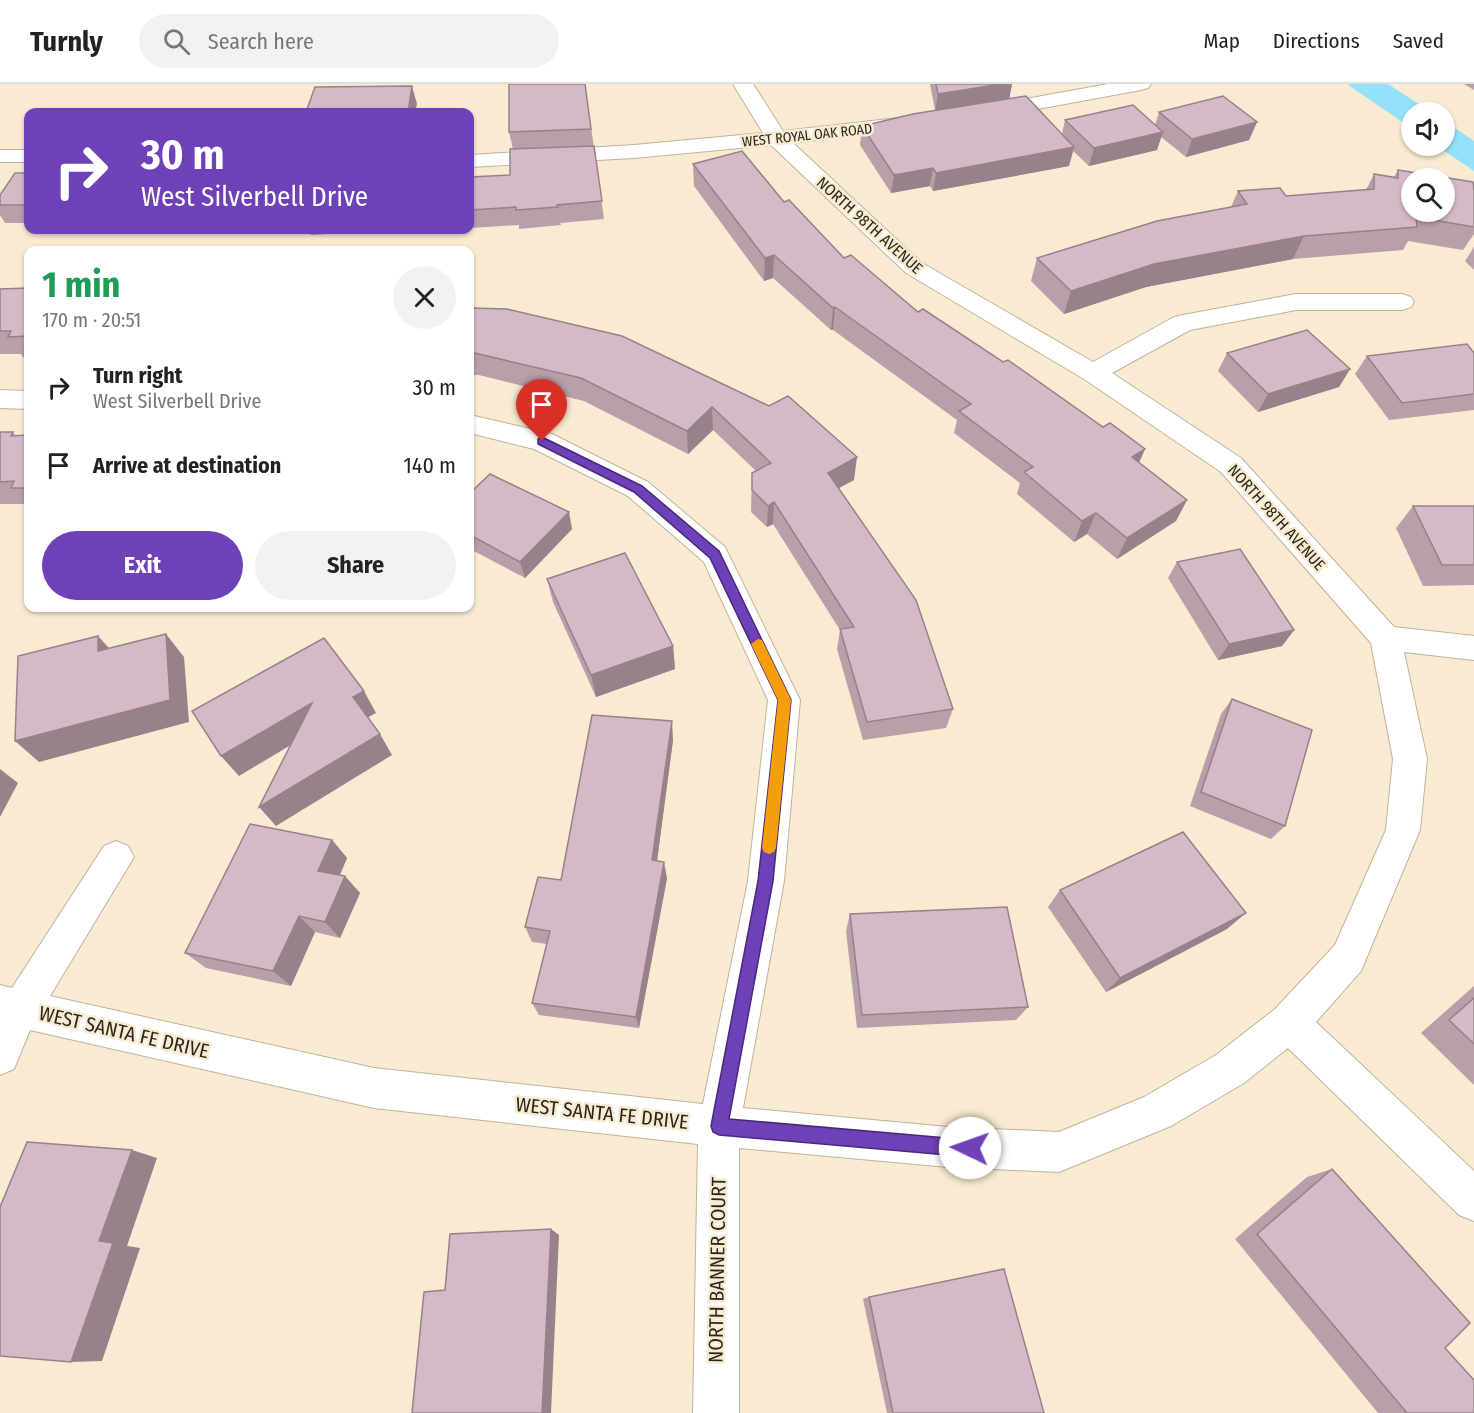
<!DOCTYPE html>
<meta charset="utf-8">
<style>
body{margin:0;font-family:"Fira Sans Condensed",sans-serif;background:#f2f2f2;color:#222;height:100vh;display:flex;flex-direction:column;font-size:22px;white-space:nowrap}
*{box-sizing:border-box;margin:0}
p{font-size:20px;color:#767676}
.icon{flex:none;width:33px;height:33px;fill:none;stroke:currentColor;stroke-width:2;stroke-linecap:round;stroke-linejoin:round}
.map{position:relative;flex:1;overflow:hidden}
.drawer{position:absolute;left:24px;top:162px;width:450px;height:366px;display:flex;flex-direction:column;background:#fff;border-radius:12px;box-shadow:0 2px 4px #0004}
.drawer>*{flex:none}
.hud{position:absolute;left:24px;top:24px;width:450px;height:126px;border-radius:12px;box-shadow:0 2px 4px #0004;background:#6f41b9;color:#fff;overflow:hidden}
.tools{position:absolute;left:1401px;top:18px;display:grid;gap:12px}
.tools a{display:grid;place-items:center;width:54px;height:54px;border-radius:50%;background:#fff;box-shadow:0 2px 4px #0004;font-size:30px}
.pin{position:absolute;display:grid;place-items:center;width:51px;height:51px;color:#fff;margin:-62px -26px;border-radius:50% 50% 50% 0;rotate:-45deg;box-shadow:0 0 6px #0007}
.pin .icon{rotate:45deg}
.me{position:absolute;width:66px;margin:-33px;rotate:273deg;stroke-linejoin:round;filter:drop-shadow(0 0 4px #0008)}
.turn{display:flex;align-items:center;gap:21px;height:126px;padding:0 18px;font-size:27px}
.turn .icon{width:78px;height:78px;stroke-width:2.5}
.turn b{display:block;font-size:42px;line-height:51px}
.round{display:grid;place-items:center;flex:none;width:63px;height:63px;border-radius:32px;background:#f2f2f2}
.head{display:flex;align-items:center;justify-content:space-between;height:102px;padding:0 18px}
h1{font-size:36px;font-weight:700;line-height:45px;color:#1e9e55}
.cta{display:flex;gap:12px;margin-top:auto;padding:12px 18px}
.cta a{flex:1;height:69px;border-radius:36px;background:#6f41b9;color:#fff;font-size:24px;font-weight:700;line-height:69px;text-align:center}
.cta a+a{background:#f2f2f2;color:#222}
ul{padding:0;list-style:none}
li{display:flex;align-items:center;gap:18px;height:78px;padding:0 18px}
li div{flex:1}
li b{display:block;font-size:22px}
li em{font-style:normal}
header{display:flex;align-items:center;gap:36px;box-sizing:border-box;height:84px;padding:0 30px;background:#fff;border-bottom:2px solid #e0e0e0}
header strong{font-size:28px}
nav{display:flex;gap:33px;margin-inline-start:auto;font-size:21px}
.search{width:420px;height:54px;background:#f2f2f2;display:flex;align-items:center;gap:15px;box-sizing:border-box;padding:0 21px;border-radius:33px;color:#767676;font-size:22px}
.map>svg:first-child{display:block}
</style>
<header>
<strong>Turnly</strong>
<div class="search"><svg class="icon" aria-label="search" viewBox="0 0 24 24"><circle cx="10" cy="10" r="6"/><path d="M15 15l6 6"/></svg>Search here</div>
<nav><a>Map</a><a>Directions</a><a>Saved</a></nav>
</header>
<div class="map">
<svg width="1474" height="1329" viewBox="0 0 1474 1329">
<rect width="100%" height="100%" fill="#f8ebd1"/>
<g fill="#93e1fd">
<path d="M1347,0H1388L1431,28H1412L1411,44Z"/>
<path d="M1445,37L1474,57V87L1437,62H1444Z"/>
</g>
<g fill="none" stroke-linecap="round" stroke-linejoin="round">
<defs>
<g id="street">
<path d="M733,0H753L783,47L907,33L914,35L917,39L914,43L907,45L793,59L922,179L1093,278L1174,233L1183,231L1296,210H1402L1411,213L1414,218L1411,223L1402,226H1296L1190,246L1112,289L1241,374L1394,543L1474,552V576L1404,568L1427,675L1420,746L1361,887L1316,938L1474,1087V1137L1459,1131L1288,964L1244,999L1171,1042L1059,1088L948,1083L739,1064V1329H693L698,1060L374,1024L30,946L14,985L0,991V901L12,904L104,762L116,757L128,762L134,773L50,912L374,984L703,1020L748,797L768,616L704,478L628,412L534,365L470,349V331L552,350L648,398L725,463L800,616L784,797L743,1024L948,1043L1059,1048L1144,1013L1216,971L1275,925L1335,861L1386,746L1393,675L1371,559L1221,388L1084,295L906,189L771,61L634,74L470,83V71L634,61L763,49Z"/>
<path d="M1108,0H1151L1148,4L1141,6L988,34L981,32L978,28L981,24L988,22Z"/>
<rect x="0" y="66" width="28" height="12"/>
<path d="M0,306L28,307V325L0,324Z"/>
</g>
</defs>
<use href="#street" stroke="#bfb39a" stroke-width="2"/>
<use href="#street" fill="#fff" fill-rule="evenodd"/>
</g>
<g fill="#b89faa">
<path d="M585,0L604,135L560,139L561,141L519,145V141L470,144V93L510,91L513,65L509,48Z"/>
<path d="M930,0H1012L1009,15L1062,50L1065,36L1155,41L1159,28L1257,38L1249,56L1186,73L1161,53L1157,66L1089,82L1073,67L1069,82L933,107L930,102L891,109L860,61L862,42L935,26Z"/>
<path d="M1464,0H1474V6Z"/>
<path d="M693,80L784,118L844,174L918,228L1003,278L1103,343L1145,365L1139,379L1187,416L1176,437L1117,475L1087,450L1074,458L1017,410L1020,399L954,349L957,336L833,246H831L773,194L764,197L694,102Z"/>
<path d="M1398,86L1474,108V150L1463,166L1408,157L1403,166L1293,175L1146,203L1064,230L1031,197L1037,174L1231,123L1238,107L1286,112L1366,106L1374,90L1394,93Z"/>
<path d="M28,89V139H5L0,131V111Z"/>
<path d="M309,146H398L311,151Z"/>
<path d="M415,146H440L415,147Z"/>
<path d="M1474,163V186L1465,177Z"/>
<path d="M28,204V276H25L21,270H0V205Z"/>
<path d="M470,224L622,252L854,396L838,404L953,625L946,644L863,656L837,565L840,546L773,440L767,443L751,428L752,389L756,387L713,346L688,370L584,317L479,291H470Z"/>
<path d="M1227,269L1350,285L1339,303L1258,328L1218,287Z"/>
<path d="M1474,269V326L1389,336L1355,290L1367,272Z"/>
<path d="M0,348H13L16,352L28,351V426L24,420H0Z"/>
<path d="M470,409L572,445L525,494L470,465Z"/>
<path d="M1413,422H1474V501L1423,502L1396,444Z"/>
<path d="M1177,478L1294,546L1282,562L1218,576L1168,494Z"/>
<path d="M547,495L673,562L675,585L596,613L553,518Z"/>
<path d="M1232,615L1285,742L1271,755L1190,722L1221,630Z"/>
<path d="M673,656L657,777L667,794L639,944L539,931L532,919L547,860L532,858L525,843L561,796Z"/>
<path d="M332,756L347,774L340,791L360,809L340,854L315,848L291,902L206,884L185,869Z"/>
<path d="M1060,806L1227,845L1106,908L1048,823Z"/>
<path d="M850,830L1028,923L1016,936L857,944L846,847Z"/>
<path d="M1474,902V1001L1421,949Z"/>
<path d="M1332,1085L1445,1264L1474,1329H1378L1235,1155L1307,1093Z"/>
<path d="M869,1213L1044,1329H887L863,1215Z"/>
</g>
<g fill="#96828b">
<path d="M1001,0H1012L1009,16L935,28L938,10Z"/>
<path d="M412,2L417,20L415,28H408Z"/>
<path d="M1257,38L1249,56L1186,73L1192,55Z"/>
<path d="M1163,48L1157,66L1089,82L1094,64Z"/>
<path d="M1074,63L1069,82L933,107L936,89Z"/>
<path d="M933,84L930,102L891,109L894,91Z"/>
<path d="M1304,152L1293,175L1146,203L1064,230L1071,207L1154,180Z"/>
<path d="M774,171L773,194L764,197L765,174Z"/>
<path d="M835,223L833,246H831L833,224Z"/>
<path d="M1350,285L1339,303L1258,328L1268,310Z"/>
<path d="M712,323L713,346L688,370L687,347Z"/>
<path d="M1145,365L1135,387L1132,373Z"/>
<path d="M857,373L854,396L826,411L828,389Z"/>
<path d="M1187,416L1176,437L1117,475L1127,454Z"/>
<path d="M774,418L773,440L767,443L768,422Z"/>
<path d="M569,428L572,445L525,494L520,478Z"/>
<path d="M1096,429L1087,450L1074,458L1082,437Z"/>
<path d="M1294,546L1282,562L1218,576L1229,560Z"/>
<path d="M166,550L184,573L189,638L39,678L15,657Z"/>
<path d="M98,552L118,574L98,567Z"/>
<path d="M673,562L675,585L596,613L591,591Z"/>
<path d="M364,607L376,629L365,635L353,613Z"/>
<path d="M312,619L326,640L239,692L221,672Z"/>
<path d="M672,637L673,656L655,792L652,776Z"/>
<path d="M380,650L392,671L276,742L259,723Z"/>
<path d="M0,685L18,699L0,733Z"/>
<path d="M332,756L347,774L334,804L318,787Z"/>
<path d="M664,778L667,794L639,944L636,933Z"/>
<path d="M345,792L360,809L340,854L325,838Z"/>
<path d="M1246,829L1227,845L1106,908L1120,894Z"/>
<path d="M299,832L315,848L291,902L273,887Z"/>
<path d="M132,1066L157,1074L127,1162L140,1164L102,1277L71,1278L99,1157Z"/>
<path d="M551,1145L559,1151L551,1329H542Z"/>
</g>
<g fill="#d6b9c6" stroke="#96828b" stroke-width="1.5" fill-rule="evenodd">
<path d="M509,0H585L591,45L509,48Z"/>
<path d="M936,0H1001L938,10Z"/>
<path d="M412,2L408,28H306L315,3Z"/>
<path d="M1026,12L1074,63L936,89L933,84L894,91L862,42L913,30Z"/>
<path d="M1223,12L1257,38L1192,55L1159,28Z"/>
<path d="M1133,21L1163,48L1094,64L1065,36Z"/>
<path d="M594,62L602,117L557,121L558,123L516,126V123L470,126V93L510,91V65Z"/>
<path d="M742,67L784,118L789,116L844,174L851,171L918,228L923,225L1003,278L1008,276L1103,343L1110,339L1145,365L1132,373L1187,416L1127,454L1096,429L1082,437L1024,388L1033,383L959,327L971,320L835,223L833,224L774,171L765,174L693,80Z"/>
<path d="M1398,86L1473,98L1474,108V143L1416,133L1417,143L1304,152L1154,180L1071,207L1037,174L1157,137L1247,120L1238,107L1280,104L1286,112L1374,105V90L1398,94ZM1412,94H1444V128H1412Z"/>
<path d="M15,89H28V121H0V111Z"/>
<path d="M28,204V252L8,253L11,247H0V205Z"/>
<path d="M470,224L507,225L622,252L769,322L788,312L857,373L828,389L916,516L953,625L867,638L840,545L854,543L774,418L768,422L752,406V389L771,379L712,323L687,347L581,294L470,268Z"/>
<path d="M1307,246L1350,285L1268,310L1227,269Z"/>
<path d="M1467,260L1474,269V310L1402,319L1367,272Z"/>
<path d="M0,348H13L11,352L28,351V404H11L14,397L0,398Z"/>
<path d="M490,390L569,428L520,478L470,451V409Z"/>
<path d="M1413,422H1474V481H1442Z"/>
<path d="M1240,465L1294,546L1229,560L1177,478Z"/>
<path d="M625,469L673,562L591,591L547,495Z"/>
<path d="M166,550L170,616L15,657L18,572L98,552V567Z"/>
<path d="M324,554L364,607L353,613L380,650L259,723L312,619L221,672L192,627Z"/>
<path d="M1232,615L1312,646L1285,742L1201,708Z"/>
<path d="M592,631L672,637L652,776L664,778L636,933L532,919L550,847L525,843L538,793L561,796Z"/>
<path d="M250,740L332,756L318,787L345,792L325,838L299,832L273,887L185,869Z"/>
<path d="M1183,748L1246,829L1120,894L1060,806Z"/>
<path d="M1007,823L1028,923L862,931L850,830Z"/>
<path d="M1474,914V960L1449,936Z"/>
<path d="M27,1058L132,1066L99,1157L113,1159L71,1278L0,1272V1123Z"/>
<path d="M1332,1085L1470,1239L1445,1264L1474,1296V1329H1407L1257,1150Z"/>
<path d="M551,1145L542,1329H412L424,1208L445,1206L450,1150Z"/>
<path d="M1004,1185L1044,1329H893L869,1213Z"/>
</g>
<path fill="#6f41b9" stroke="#482a78" stroke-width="1.5" d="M542,353L642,402L719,467L791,616L773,797L729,1035L970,1056L976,1058L979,1064L976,1070L970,1073L719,1051L713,1048L711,1042L758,797L778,616L710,474L634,408L538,360V355Z"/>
<path fill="#f59e0b" d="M758,555L762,556L791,616L776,764L774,768L769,770L764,768L762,764L778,616L751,560Z"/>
<g text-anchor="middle" stroke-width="5" stroke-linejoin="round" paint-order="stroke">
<g font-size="14" fill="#2c271e" stroke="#f8ebd1">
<text transform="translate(807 51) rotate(-6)" y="5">WEST ROYAL OAK ROAD</text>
</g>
<g font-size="16" fill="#2c271e" stroke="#f8ebd1">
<text transform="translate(870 141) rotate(42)" y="6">NORTH 98TH AVENUE</text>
<text transform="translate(1277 433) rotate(48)" y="6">NORTH 98TH AVENUE</text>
</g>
<g font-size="20" fill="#2c271e" stroke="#f8ebd1">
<text transform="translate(124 948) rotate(13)" y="7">WEST SANTA FE DRIVE</text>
<text transform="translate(602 1029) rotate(6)" y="7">WEST SANTA FE DRIVE</text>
<text transform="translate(717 1186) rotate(-89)" y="7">NORTH BANNER COURT</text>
</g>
</g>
</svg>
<div class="tools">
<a><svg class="icon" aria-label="sound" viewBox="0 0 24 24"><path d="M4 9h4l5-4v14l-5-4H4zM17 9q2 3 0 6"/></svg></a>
<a><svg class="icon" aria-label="search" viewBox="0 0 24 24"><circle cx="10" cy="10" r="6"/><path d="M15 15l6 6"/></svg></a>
</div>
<div class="pin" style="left:542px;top:357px;background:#d93025"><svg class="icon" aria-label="arrive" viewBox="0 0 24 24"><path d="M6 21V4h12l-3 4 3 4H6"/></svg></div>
<svg class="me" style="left:970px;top:1064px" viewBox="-20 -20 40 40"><circle r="19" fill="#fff"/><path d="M0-13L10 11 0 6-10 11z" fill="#6f41b9"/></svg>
<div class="hud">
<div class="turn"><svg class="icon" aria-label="right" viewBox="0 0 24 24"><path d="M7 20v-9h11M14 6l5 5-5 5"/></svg><div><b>30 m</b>West Silverbell Drive</div></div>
</div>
<section class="drawer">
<div class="head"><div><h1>1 min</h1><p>170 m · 20:51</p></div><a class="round"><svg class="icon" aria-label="close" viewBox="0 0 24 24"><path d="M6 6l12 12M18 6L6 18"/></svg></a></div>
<ul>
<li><svg class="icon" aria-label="right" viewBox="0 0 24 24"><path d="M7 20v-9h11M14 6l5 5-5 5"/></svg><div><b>Turn right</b><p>West Silverbell Drive</p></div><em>30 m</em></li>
<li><svg class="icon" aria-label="arrive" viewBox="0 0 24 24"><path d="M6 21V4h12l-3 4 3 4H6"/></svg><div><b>Arrive at destination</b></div><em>140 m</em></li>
</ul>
<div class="cta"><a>Exit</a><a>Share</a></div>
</section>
</div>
